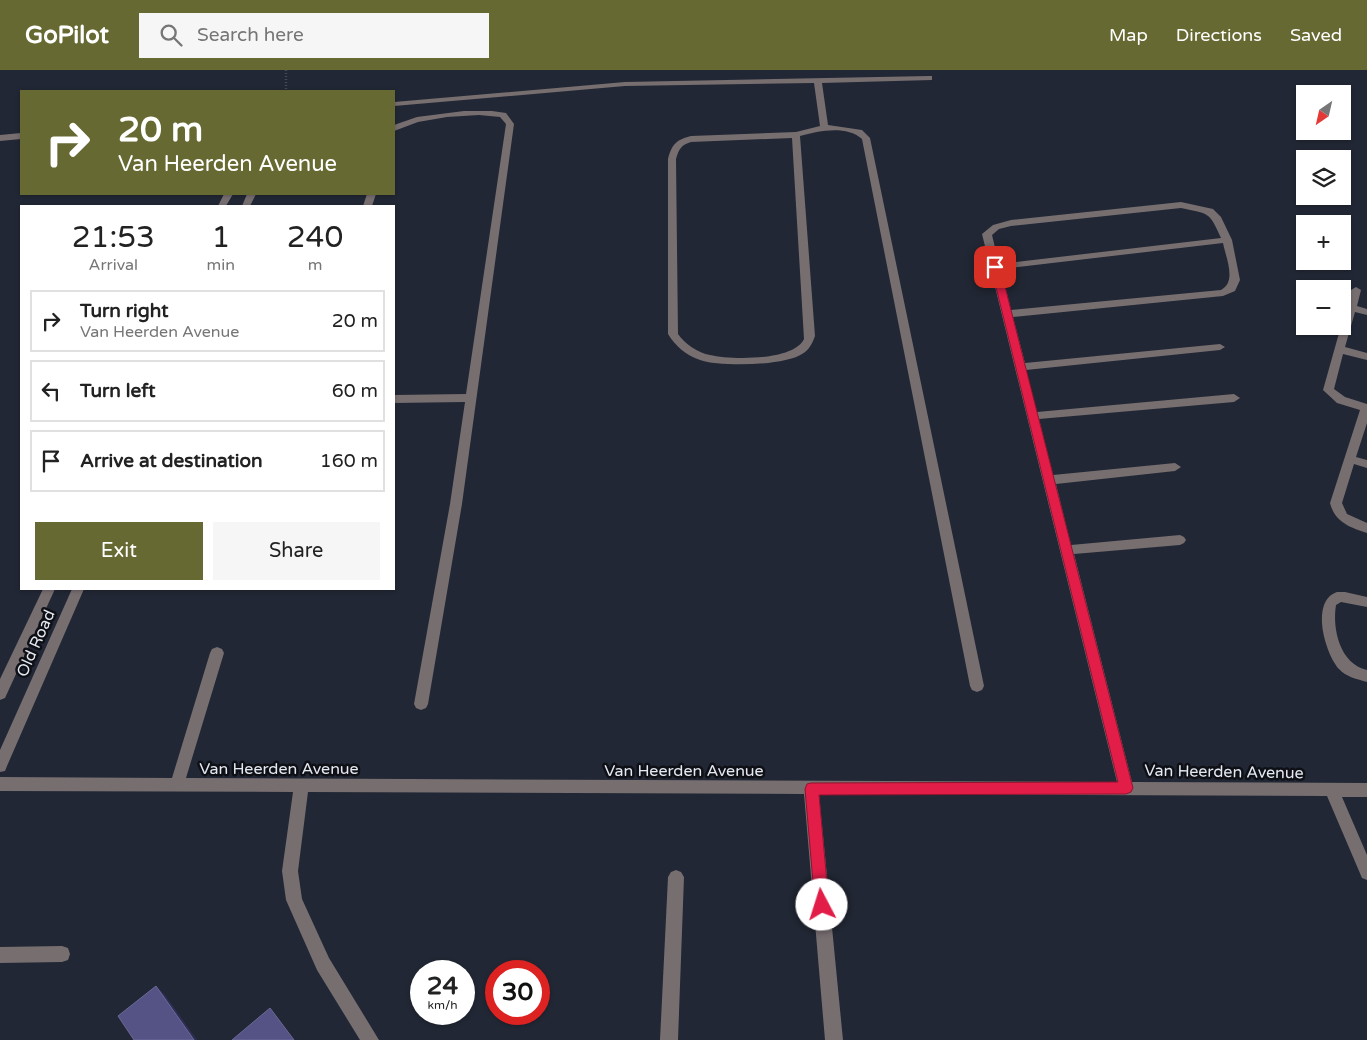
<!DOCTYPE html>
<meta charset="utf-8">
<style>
body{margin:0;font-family:"Varela Round",sans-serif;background:#f6f6f6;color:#222;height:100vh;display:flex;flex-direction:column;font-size:19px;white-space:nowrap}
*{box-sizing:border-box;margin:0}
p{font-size:16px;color:#767676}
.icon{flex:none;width:28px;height:28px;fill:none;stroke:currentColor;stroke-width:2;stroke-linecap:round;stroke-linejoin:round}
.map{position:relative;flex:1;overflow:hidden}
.panel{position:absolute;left:20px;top:135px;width:375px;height:385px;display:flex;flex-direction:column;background:#fff;border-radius:0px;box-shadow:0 1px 4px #0004}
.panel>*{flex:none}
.top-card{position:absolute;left:20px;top:20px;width:375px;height:105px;border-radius:0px;box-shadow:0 1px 4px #0004;background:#666932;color:#fff;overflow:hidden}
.needle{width:32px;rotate:214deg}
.fabs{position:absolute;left:1296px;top:15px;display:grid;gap:10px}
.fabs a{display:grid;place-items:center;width:55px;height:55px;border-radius:0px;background:#fff;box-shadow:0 1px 4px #0004;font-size:25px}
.speed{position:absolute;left:410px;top:890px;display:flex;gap:10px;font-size:25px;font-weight:700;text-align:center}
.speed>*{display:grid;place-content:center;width:65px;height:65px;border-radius:50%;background:#fff;box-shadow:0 1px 4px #0004;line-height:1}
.speed small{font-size:12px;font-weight:400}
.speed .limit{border:8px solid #d22;background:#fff;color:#111}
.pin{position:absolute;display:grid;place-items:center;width:42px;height:42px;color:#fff;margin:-21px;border-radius:10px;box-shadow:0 2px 8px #0006}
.me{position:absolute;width:55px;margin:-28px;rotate:355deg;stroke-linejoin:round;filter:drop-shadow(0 0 4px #0008)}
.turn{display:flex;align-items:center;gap:18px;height:105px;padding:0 15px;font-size:22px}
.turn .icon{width:65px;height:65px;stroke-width:2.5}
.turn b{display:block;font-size:35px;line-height:42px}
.eta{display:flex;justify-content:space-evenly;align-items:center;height:85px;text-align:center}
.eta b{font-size:30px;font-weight:600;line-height:35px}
.primary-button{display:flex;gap:10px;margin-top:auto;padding:10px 15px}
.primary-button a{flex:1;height:58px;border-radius:0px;background:#666932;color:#fff;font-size:20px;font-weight:600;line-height:58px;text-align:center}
.primary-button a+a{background:#f6f6f6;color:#222}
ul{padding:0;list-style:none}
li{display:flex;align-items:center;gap:15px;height:62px;margin:0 10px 8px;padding:0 5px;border:2px solid #e0e0e0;border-radius:0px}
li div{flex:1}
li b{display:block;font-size:19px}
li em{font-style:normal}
header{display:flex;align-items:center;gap:30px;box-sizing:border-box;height:70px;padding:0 25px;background:#666932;color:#fff}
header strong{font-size:24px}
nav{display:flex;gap:28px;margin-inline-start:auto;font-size:18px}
.search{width:350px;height:45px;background:#f6f6f6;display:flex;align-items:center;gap:12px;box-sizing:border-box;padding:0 18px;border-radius:0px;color:#767676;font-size:19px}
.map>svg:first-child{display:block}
</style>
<header>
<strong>GoPilot</strong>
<div class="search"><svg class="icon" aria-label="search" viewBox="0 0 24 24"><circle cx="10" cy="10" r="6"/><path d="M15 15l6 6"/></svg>Search here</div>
<nav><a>Map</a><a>Directions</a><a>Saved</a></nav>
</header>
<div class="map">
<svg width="1367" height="970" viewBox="0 0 1367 970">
<rect width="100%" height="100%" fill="#212734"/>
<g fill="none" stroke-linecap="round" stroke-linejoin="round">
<path stroke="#6a6f7b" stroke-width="2.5" stroke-dasharray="0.5 2.5" stroke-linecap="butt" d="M286,0V21"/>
<g fill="#776e70" fill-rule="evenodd">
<path d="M929,6H932V10L822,13L828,55L862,60L870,68L984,616L982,620L977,622L972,620L970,616L862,69C846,55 819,61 800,66L815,266C812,274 809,280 802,284C784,296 720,297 700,290C686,285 676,277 668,264V89C672,74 676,70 691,66L796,62L820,56L814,13L625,16L394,36V32L625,12ZM792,68L804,269C794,291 731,290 710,285C698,283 685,274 678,264L676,89C679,79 681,75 691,72Z"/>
<path d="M464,41H492L506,43L514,54L462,434L428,634L426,638L421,640L416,638L414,634L450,434L465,332L394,333V325L466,324L506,54L500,47L479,45L447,47L418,52L394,61V55L417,47Z"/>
<path d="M21,63V69L0,71V65Z"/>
<path d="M224,124H233L226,136H218Z"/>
<path d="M247,124H256L250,136H242Z"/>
<path d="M367,124H376L372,136H363Z"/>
<path d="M1181,132L1213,139L1221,147L1232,170L1240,210L1235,221L1223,226L1013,247L1025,293L1220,274L1225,277L1220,280L1026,300L1037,342L1234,324L1240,328L1234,332L1039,349L1053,405L1175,393L1181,397L1175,401L1056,414L1071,475L1180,465L1184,467L1186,470L1184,473L1180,475L1074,484L1132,712L1367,713V727H1342L1367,785V810L1362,808L1327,726L819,724L843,970H825L804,724L308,722L298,801L302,829L329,888L379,970H360L317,900L286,830L282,801L293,722L0,721V707L172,708L210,583L212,579L217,577L222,579L224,583L186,708L1117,712L982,164L993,155L1011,150ZM1181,138C1209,144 1209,141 1221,168L999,194L992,165L999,159L1011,156ZM1223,173C1226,188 1237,212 1221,220L1011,240L1001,199Z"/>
<path d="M1356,217L1361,220L1357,236L1367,239V245L1355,242L1345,277L1367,283V290L1343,284L1334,319L1345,327L1367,334V353L1356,387L1367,390V398L1354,394L1342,433L1347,444L1367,453V463C1349,457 1335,452 1330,433L1360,340L1337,333L1323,320L1341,256H1342L1351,220Z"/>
<path d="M43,519H55L5,628L0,630V609Z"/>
<path d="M72,519H84L7,696L5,701L0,702V680Z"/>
<path d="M1337,522H1345L1367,527V537L1341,532L1336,535C1332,559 1340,594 1367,600V612C1357,609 1346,607 1339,599C1325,583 1310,531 1337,522Z"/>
<path d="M676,800L681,802L684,807L678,970H660L668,807L671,802Z"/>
<path d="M62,876L68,878L70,884L68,890L62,892L0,893V877Z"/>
</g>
</g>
<path fill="#2f2e57" d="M156,916L165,925L197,970H194Z"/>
<g fill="#555285" stroke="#6c6a96">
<path d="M156,916L194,970H134L118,946Z"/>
<path d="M270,938L294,970H232Z"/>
</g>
<path fill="#e11d48" stroke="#92132f" d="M992,195H995L1000,197L1133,718L1131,722L1126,724L819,725L829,835L827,840L822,842L817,840L815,835L805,719L807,714L811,713L1118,712L991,197Z"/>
<g text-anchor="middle" stroke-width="5" stroke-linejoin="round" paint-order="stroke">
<g font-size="16" fill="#e5e9f2" stroke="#0e1016">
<text transform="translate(35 573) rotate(-66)" y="6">Old Road</text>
<text x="279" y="704">Van Heerden Avenue</text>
<text x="684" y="706">Van Heerden Avenue</text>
<text transform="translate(1224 701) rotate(1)" y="6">Van Heerden Avenue</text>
</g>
</g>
</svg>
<div class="fabs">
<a><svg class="needle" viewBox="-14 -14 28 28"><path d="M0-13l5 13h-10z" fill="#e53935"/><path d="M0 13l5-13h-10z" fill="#767676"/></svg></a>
<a><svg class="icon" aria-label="layers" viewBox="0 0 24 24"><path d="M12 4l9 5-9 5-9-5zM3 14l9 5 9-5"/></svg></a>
<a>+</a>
<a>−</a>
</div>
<div class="speed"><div>24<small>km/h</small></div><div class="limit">30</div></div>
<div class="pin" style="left:995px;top:197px;background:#d93025"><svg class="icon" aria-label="arrive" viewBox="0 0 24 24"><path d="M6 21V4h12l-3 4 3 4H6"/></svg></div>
<svg class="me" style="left:822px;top:835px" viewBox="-20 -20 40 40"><circle r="19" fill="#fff"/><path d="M0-13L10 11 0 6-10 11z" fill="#e11d48"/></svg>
<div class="top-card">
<div class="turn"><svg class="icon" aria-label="right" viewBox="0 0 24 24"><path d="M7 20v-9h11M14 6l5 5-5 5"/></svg><div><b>20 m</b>Van Heerden Avenue</div></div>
</div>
<section class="panel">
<div class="eta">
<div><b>21:53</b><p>Arrival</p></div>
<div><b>1</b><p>min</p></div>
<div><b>240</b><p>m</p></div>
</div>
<ul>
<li><svg class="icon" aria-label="right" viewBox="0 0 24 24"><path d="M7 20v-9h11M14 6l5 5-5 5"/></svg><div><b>Turn right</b><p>Van Heerden Avenue</p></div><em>20 m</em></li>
<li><svg class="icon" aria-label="left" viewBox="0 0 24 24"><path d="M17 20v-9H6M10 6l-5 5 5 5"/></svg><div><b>Turn left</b></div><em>60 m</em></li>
<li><svg class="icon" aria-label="arrive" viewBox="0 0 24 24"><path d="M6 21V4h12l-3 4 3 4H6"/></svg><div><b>Arrive at destination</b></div><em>160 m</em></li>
</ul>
<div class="primary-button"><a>Exit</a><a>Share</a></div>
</section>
</div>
